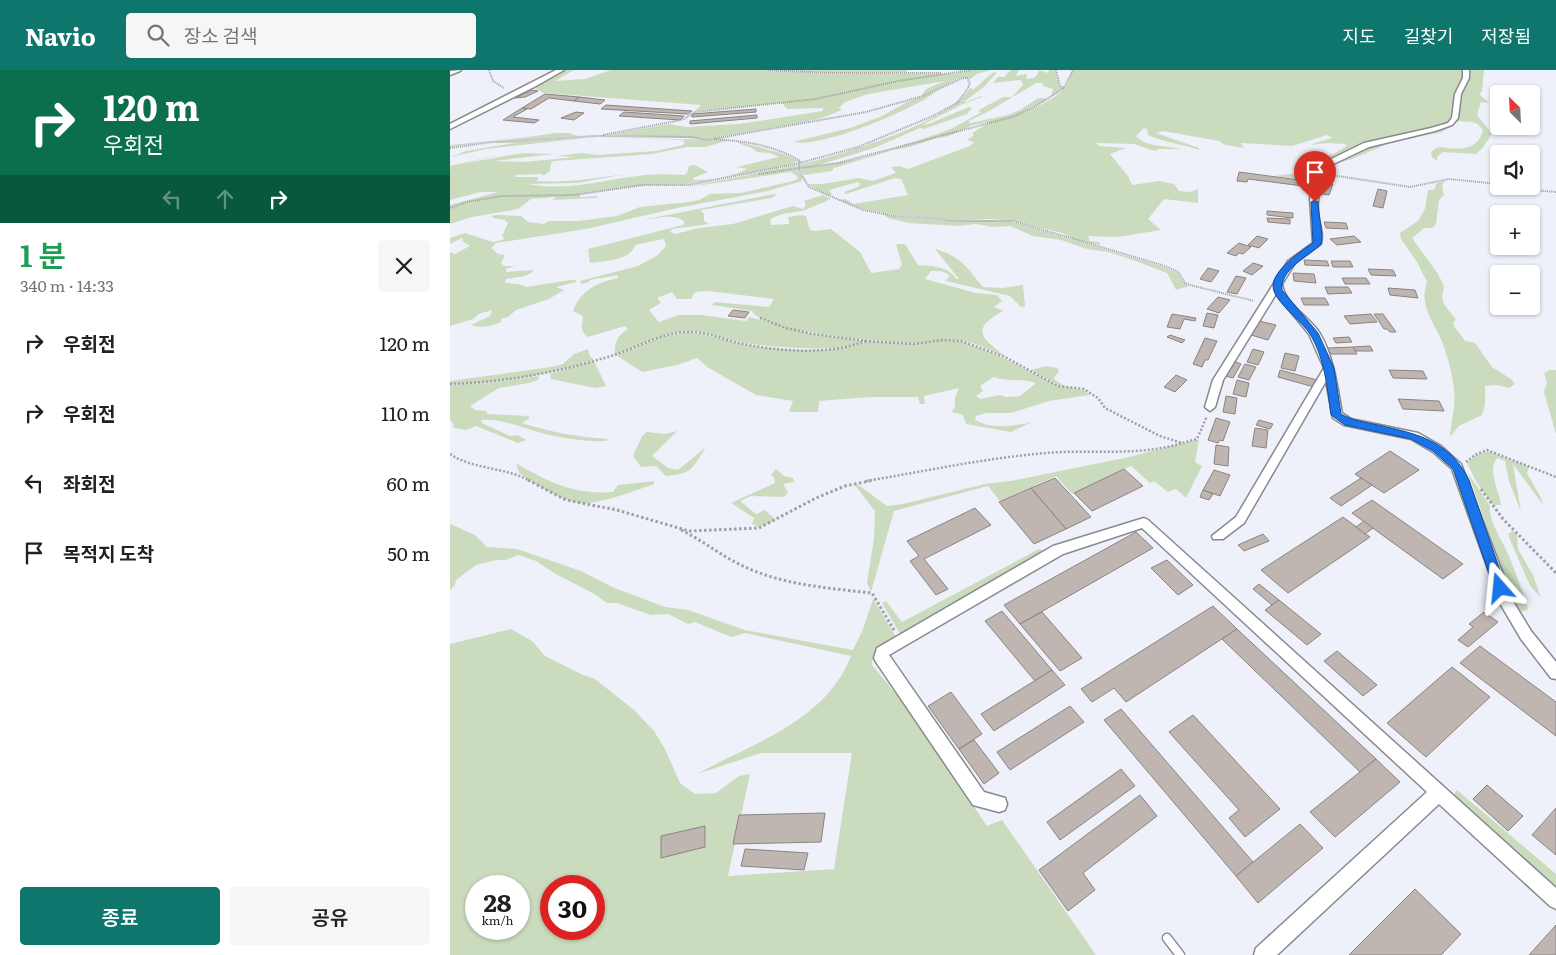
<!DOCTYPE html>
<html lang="ko">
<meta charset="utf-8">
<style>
body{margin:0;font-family:Literata,"Noto Sans KR",serif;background:#f6f6f6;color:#202124;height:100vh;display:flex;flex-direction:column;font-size:19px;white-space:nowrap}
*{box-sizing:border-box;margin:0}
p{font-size:16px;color:#757577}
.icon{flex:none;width:28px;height:28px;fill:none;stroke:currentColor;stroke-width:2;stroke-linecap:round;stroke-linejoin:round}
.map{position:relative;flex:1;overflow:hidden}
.sheet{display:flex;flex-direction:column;background:#fff;width:450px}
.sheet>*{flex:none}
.hud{background:#0b6e4f;color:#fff;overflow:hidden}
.needle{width:32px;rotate:336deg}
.tools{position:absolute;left:1040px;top:15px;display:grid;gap:10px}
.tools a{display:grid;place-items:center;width:50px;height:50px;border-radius:5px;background:#fff;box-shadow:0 1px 4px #0004;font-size:25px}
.speed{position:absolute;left:15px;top:805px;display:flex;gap:10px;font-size:25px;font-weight:700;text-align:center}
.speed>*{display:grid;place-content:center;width:65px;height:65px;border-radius:50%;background:#fff;box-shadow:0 1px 4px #0004;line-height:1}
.speed small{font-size:12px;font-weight:400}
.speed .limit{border:8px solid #d22;background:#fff;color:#111}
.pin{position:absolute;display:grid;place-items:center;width:42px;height:42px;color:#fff;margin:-51px -21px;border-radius:50% 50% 50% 0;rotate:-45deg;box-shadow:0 0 5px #0007}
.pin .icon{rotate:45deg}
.me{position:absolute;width:55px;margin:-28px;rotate:342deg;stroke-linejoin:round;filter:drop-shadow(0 0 4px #0008)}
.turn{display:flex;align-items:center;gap:18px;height:105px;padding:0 20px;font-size:22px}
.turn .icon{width:65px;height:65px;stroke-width:2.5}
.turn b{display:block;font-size:35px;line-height:42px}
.lanes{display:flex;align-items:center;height:48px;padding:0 20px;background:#0003;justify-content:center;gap:25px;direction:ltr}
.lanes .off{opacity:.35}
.round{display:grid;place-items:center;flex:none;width:52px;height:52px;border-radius:5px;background:#f6f6f6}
.headline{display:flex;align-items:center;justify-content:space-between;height:85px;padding:0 20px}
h1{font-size:30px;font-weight:600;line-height:38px;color:#1e9e55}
.primary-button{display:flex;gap:10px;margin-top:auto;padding:10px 20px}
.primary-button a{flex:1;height:58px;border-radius:5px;background:#0f766e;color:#fff;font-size:20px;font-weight:600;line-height:58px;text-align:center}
.primary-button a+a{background:#f6f6f6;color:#202124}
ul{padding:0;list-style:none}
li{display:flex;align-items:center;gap:15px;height:70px;padding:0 20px}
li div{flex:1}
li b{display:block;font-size:19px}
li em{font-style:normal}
header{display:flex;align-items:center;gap:30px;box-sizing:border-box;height:70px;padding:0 25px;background:#0f766e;color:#fff}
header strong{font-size:24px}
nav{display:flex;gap:28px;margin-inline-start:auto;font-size:18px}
.search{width:350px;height:45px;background:#f6f6f6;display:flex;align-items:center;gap:12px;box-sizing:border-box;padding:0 18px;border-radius:5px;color:#757577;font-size:19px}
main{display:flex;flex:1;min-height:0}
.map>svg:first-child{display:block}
</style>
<header>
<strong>Navio</strong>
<div class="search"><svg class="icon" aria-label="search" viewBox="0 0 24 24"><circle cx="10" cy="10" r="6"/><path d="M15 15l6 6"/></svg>장소 검색</div>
<nav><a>지도</a><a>길찾기</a><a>저장됨</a></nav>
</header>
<main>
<section class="sheet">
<div class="hud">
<div class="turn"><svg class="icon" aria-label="right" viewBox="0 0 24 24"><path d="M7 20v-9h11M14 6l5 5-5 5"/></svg><div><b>120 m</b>우회전</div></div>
<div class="lanes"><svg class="icon off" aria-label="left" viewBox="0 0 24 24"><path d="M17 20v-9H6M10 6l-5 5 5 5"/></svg><svg class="icon off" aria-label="ahead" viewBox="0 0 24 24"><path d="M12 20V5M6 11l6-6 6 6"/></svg><svg class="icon" aria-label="right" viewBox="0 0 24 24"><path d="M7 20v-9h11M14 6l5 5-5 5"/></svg></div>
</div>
<div class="headline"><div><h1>1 분</h1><p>340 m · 14:33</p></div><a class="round"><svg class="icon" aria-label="close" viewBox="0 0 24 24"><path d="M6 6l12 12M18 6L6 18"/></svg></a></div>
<ul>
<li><svg class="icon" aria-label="right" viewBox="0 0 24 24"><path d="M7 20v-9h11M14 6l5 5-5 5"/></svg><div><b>우회전</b></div><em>120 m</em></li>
<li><svg class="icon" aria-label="right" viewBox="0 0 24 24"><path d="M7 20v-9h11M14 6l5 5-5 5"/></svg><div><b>우회전</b></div><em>110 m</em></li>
<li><svg class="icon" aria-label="left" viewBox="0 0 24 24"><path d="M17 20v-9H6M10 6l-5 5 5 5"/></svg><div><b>좌회전</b></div><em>60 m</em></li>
<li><svg class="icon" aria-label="arrive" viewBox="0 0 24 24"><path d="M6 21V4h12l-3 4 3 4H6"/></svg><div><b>목적지 도착</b></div><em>50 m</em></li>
</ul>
<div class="primary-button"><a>종료</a><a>공유</a></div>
</section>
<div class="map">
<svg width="1106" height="885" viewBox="0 0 1106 885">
<rect width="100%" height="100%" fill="#eff1fa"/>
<g fill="#cbdbbe" fill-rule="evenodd">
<path d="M115,0H124L105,11L135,9L161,0H310L378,4H502L522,0H541L527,4L520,9L514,7L508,9L471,27L476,19L495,11L418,24L395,32L389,38L392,40L372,48L350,53L258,69L158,65L219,54L236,57L289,54L373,41V38L337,39L332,33L245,41L251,35L94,23L84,18Z"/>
<path d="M324,0H457V2L378,3Z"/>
<path d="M561,0H569L566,6L577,4L576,9L584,8L588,4L589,0L598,3L599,0H605L609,16L613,18L601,27L603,19L593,16V13H586L541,40L519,51L520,53L558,45L570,40L588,28L598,29L571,44C585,39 604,29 615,18C620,12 619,5 623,0H1015L1016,2L1002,51L995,56L925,72L877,93L865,111L824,106L857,102L860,92L883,84L897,76L895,74L878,73L859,75L882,68L877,65L842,76L791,73L794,78L775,75L769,71L713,61L706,63L749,78V80C733,74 712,72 698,65L697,59L694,58L686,66C695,77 719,76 732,79H708L705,81L684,74L646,73L650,76L676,78L660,84L678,106L682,115L709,111L724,114L729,121L741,122L748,119V133L714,129L698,149L711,160L668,167L638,166L640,171L649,172L650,175L628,171L612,163L564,151L540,149L500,151L484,147L451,146L413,139L389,130L396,129L403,134L458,125L451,109L445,108L396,124L394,122L408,117L410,114L408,112L379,120L382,124L379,126L357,114H372L409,108L423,111L446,103L441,97L449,96L458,99L520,76L524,72L517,70L524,65L522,63L540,52L523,55L499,66L487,68L460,77L443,80L384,98L382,101L354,105L349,100L357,98L348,99L349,95C387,86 502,52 520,18L524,19L542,3L547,2L535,16L514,32H516L532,26V27L513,34L472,55L481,53L519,37L522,38L517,44L474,59L470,58L424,78L359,98L412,88L467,71L501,59L530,43L529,40L553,27H562L573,15L571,10L543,13L548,7H554Z"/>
<path d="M1018,0H1034L1032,21L1029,24L1039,33L1031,32L1027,45L1042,64L1033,77L1026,84L993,82L987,87V91L982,87L981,82L988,77C1007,79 1027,83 1033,60L1028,54L1022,52L1009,51L992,62L942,72L902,89L881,95L930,72L985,62L1002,54L1012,19L1019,7Z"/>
<path d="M487,21C465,39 370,79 343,72L400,58L430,47L457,32Z"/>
<path d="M105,63H119L127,66L43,71L0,77V75C35,71 70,69 105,63Z"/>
<path d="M144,67L36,79L0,87L16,81L65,73H35Z"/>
<path d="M172,68L280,70L255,77H237L202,84L104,91L101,93L100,101L93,106V104L65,105V107H87L89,108L86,111C117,113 146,108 177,104L127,113L78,114C117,122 156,109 195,105C207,104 221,104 234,105L237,103L239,96L245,95L258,102L243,108L244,110C261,110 281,107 297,99L287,97L329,87L320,83L307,82C300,75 294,77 286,71L331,83L349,91L335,96L238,114L196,115L130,124V127L148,126L146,128L102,130L106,127L81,129L68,139L22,147L0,154V135L48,122H30L0,130V96L43,86L49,85L15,93L73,83L104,84L44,91L73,92L126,87L106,86L133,83L147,85L206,81L233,75L235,72L231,71L236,70Z"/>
<path d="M347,95L346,99L326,103L346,100L352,106V111L318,121L227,138L136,159L46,173L41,178L48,184L55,185L51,193L54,196H65L56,199V202L82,200L83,202L75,206L56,209L55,213L69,214L76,217L120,210H126V212L106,217L114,220L99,229L66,240L58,247L51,249V252C41,256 31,259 21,255L40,246L42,240L29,244L23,249L0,256V182L5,184L20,176L13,172L12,168L0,174V168L15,163L43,172L55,169L52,166L58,153L55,150L43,148L42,146L45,145L71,146L78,152L94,154L99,151H128L167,146L190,137L239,132L249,130L260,124L291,123L343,111L348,109L347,106L341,102L238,117Z"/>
<path d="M995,111L992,116L994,125L989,130L986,154L982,158H974L962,168L988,204L994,216L992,227L994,234L1006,250L1003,252C1004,259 1011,264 1015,271L1025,273L1042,297L1061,309L1065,314L1059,318L1047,315L1035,316V334L1032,345L1009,356L1000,367C1001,351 1006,335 1004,320C1003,306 998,288 993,274C985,253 968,237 977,212L967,192L951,169L950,163L968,151L975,139L978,120H984L987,113Z"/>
<path d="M324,124L327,125L321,128L251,140L254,144V151L259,154L222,159L220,162L225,164L249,158L283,154L343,136L353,139L356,135L354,131L373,125L381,129L353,141L332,144L320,149L321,155L339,154L338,147L352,145L356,146L360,160L366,161L381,159L410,182L421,203L449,199L452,195L446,174H455L468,195C481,196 499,196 506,209H509L485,179C511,186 517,198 533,217L553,218L573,215L575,236L571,237L560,226L496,211L500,205L491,201H481L475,209L526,223L547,225L552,231L544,237L553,241C519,260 532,268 556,287C541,281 525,272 509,270C493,269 479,273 464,273C438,273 312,262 302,241L262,235L264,232L319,237L324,229L257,221L245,222L241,229H227L222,222L207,228L211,233L199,240L209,252L228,245H252L296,251L299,247L362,264L414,271C396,284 313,277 290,272C272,269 256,261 238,261C212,262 189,276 165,284C164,272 168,265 178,259L175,256L138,267C129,260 132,256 133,246L123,241C131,220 146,213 168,208V205L140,210L139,212L131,214L130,211L188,196L208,185L216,176L214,169L185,175C181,191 153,191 140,193L138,179L233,155L235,152C223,142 207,149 192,150Z"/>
<path d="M431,143L450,148L484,149L499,152L539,150L563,152L714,197L727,203L734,213L739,216L726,220L717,203L686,191L658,182L637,179L611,170L583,166L560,156L542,157L526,154L508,156L459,153L438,148Z"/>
<path d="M238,262C255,264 270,269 287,273C314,280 393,285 417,271L463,274L493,270L511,271L554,288L608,316L634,320L640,325L599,331L561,343H536L526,346L525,350C543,360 564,356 582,352L561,362L516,354L513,345L501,342L505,337V327L509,318L474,326L475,334H470L468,327H420L369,331L368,342H339L343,331L306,325L257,297L247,288L227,295L192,302L166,285L211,267ZM544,307C557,312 572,308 586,313L570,326L556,327L550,325L530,329L526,326L533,321L530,316Z"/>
<path d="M138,279L140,286L144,290C97,305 50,314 0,314V311L101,297L113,294L124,284Z"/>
<path d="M144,291L156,316L145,318L101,309L100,304Z"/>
<path d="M596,296L607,298L609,301L604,308L605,310L616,317L609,315L581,300Z"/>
<path d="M1099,300H1106V364L1094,322L1097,313L1094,303Z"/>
<path d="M89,306L88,310L79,313L49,318L20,336L25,340L36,341L38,344L78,346L80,348L72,353C100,362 128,367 157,369V371C135,372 110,368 88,362C69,357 51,348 31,350L32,353L60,366L68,365L76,370L68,373L26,356L16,360L4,358L2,351L0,350V315L37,313Z"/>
<path d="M227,361L202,386L218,398L228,400L256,377C242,398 243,404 216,406L206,396L191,397L183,386L192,366L197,362L215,364Z"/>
<path d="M749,369L745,392L752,396L736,428L726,419L718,422L704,411L700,413L681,396L622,424L606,406L550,431L538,416L444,441L421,522L417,513L424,468L425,441L404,414H407L437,436L453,434L535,414L561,411L679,387Z"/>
<path d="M1038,381L1079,397L1077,403L1091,428L1093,435L1063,394L1071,442L1059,411L1055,391L1047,388C1037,401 1049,420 1051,435H1043L1027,413L1017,393L1026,385Z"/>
<path d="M66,393C98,412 124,425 163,422L168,415L204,411V414C184,421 161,430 140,433C119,436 86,415 69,403Z"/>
<path d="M326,399L334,406L343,408L344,412L333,414L338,423L334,427L301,426L290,431L306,444L315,440L326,450L309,457L302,454L304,448L281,433L325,413L324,408L321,405Z"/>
<path d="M1018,403L1040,436C1038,450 1053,472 1059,486C1066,503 1072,521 1078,538L1077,540L1070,542L1056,512Z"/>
<path d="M0,454L25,465L37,477L67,479L131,501L162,517L215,537L238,540L295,560L403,580L413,559L423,529L446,567C433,574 422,579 422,595L455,635L537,756L552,750L646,885H0V574L61,559L82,571L95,586L133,605L145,609L184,640L204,661L215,679L230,713L245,724L266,723L289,706L300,704L278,806L384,799L402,683H311L247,704C304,672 375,652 401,586L295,563L281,567L245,552L238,554L218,544L201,545L167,533H157L146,525L106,504L86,491L68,485L56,490H46L26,495L6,510L5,515L0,520ZM26,816H69V859H26ZM101,816H144V859H101Z"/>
<path d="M1063,461L1067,465L1068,479L1083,505L1091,528L1080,516L1061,472L1058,464Z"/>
<path d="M589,479L597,482L450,564L432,533L436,531L452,552Z"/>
<path d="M1007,720L1106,804V822L1001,728Z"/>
</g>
<g fill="#bfb6b2" stroke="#8c8380">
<path d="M82,20L88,21L75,27L65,28Z"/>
<path d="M95,24L129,27L124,31L99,28L81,39L72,38Z"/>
<path d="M129,27L155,30L150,34L124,31Z"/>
<path d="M156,35L242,41L238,44L151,39Z"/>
<path d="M72,38L77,39L63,47L89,50L84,53L53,50Z"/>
<path d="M306,39V42L242,47V44Z"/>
<path d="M126,42L134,43L124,50L111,48Z"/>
<path d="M174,42L234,46L230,50L169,46Z"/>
<path d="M307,45V48L240,54V51Z"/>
<path d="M789,102L864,112L863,121L853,120V116L798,109L797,112L787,111Z"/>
<path d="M872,112L883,114L879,125L867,123Z"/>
<path d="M928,119L937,121L933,138L923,136Z"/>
<path d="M817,141L843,143V148L817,145Z"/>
<path d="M817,148L840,149V154L818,152Z"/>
<path d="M874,152L896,153L898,159L876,158Z"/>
<path d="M807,166L818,169L809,178L798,175Z"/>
<path d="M904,166L911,172L887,175L880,169Z"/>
<path d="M789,173L801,177L793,184L789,183L786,186L777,183Z"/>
<path d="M854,190L877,191L879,196L855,195Z"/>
<path d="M881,191H900L903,197H883Z"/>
<path d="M803,193L813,196L802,205L793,201Z"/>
<path d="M758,198L769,201L761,212L750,209Z"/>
<path d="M918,199L943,200L946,206L921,205Z"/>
<path d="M843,203L864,204L866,213L844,211Z"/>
<path d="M786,206L796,208L787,224L777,222Z"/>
<path d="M892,208H916L920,214H895Z"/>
<path d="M875,217H898L902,223L878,224Z"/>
<path d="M938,218L965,220L968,228L940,225Z"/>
<path d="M768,227L780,230L769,243L757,239Z"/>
<path d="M851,228H875L879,235H854Z"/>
<path d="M283,240L299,242L295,248L278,246Z"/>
<path d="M757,243L768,245L764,258L753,256Z"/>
<path d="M722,244L746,248L745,251L734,249L730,259L717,257Z"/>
<path d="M921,244L927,252L900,254L894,246Z"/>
<path d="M924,244H933L946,262H940L937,259H934Z"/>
<path d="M809,251L826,255L818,270L801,265Z"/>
<path d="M720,265L735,270L732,273L717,267Z"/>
<path d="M899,267L902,272L886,273L883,268Z"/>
<path d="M755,268L767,271L758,290H755L752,297L743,294Z"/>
<path d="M920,276L923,281H905L903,277Z"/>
<path d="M903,277L907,284H881L877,278Z"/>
<path d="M803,279L814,282L808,295L797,292Z"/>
<path d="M835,283L849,286L845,301L831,298Z"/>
<path d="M784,291L791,294L783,308L775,306Z"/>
<path d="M795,294L806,297L799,310L788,307Z"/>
<path d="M830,300L867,310L864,317L828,307Z"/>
<path d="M939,300L973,301L977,309L943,308Z"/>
<path d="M726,305L737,310L725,322L714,317Z"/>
<path d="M787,310L799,313L796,327L783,324Z"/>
<path d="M776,326L787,328L785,344L773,342Z"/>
<path d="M948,329L989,331L994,341L953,339Z"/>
<path d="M766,348L780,352L773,371L770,370L768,373L758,370Z"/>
<path d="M809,350L823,354L820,359L806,355Z"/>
<path d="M805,358L818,360L816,378L802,376Z"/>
<path d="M766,375L779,377L778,396L764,394Z"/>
<path d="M940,381L969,400L934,423L905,404Z"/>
<path d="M674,399L693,416L642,441L624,423Z"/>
<path d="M764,400L780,405L770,426L753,420Z"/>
<path d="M605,408L641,447L616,459L581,418Z"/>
<path d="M911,408L922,415L891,436L880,428Z"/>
<path d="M581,418L616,459L584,474L549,432Z"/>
<path d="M753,420L763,424L759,430L750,427Z"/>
<path d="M922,430L1013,494L993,509L902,443Z"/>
<path d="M525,438L541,455L474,489L498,519L486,525L460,491L469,486L457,471Z"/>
<path d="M893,447L920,467L838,523L811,500Z"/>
<path d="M914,451L923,458L915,464L906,457Z"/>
<path d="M686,462L703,478L570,554L554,535Z"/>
<path d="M813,464L819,471L794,481L788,475Z"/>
<path d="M717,490L743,515L728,525L701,498Z"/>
<path d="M809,514L829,530L822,535L803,519Z"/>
<path d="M829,530L871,564L857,575L815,540Z"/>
<path d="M763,536L787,559L676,632L664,618L642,632L631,619Z"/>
<path d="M552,541L602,600L585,611L535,551Z"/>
<path d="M592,542L632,588L610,601L570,554Z"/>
<path d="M1034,542L1048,552L1018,577L1008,570L1023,557L1019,554Z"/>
<path d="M787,559L926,689L910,702L772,569Z"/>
<path d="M1030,576L1106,632V666L1010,593Z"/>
<path d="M887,581L927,615L913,626L874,591Z"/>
<path d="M1002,597L1040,627L976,687L937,653Z"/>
<path d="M602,600L615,615L544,661L531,644Z"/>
<path d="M501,622L532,664L509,679L478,636Z"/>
<path d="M620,636L634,652L560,700L547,682Z"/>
<path d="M671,639L803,792L786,806L654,650Z"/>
<path d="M743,645L830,739L795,767L779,748L789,740L719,662Z"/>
<path d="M524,670L549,703L534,714L509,679Z"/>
<path d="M926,689L950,712L885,767L860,742Z"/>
<path d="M671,699L685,716L610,770L597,752Z"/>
<path d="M1037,715L1073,746L1058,761L1023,729Z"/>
<path d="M690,725L707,746L633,803L645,820L618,841L589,800Z"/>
<path d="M1106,738V785L1082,765Z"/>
<path d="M375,743L371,772L283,774L289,745Z"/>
<path d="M850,754L873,778L808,833L786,806Z"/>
<path d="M255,756V777L211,788V766Z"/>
<path d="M295,779L358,783L354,800L291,796Z"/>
<path d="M965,819L1011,864L991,885H899Z"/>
<path d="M1106,855V885H1079Z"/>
</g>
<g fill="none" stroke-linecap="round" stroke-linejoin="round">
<defs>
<path id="lane" d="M717,868L730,885"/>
<g id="street">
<path d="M11,0L10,1L0,5V1Z"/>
<path d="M106,0H114L86,16L0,59V54Z"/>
<path d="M1013,0H1019V8L1011,24L1008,48L1002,55L985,61L919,77L877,97C869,113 866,132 869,150C871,158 873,165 871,174L845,193L832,214C835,234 858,246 869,262C884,287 887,316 892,343L901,349L968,363L991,376L1011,394L1064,533L1081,561L1106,592V609L1101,608L1071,569L1051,535L1002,399L983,382L961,369L894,355L883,348L876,311L794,453L773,469H763L762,466L786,447L874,298L859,264L826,224L773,310L765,337L760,341L755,337L763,310L838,191L863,173L860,129L865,108L871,94L914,73L981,58L998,53L1002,48L1005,24L1013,8Z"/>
<path d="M694,448L698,450L1106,818V839L1100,836L989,734L827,885H804L806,878L977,722L692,458L613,484L439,585L534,722L555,728L557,734L555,740L549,742L523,735L426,592L424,588L427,578L603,476Z"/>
</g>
</defs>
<use href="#lane" stroke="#888a91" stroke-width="11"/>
<use href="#street" stroke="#888a91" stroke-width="3"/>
<g stroke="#9fa0a7" stroke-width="2" stroke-dasharray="1 1" stroke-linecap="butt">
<path d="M39,0L43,11L54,18"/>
<path d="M318,0L378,3H492"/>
<path d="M606,0L610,16L614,18"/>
<path d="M153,65L226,51L234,49L245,42L366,29L448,11L521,0"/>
<path d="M264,69C293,71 325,75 350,91L348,99L359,117L413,140L450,147L484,148L499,151H563L715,196L728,202L735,213L740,215L804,231"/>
<path d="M0,78L42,72L145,66"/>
<path d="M309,104L388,93L562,47L583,38L614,18L623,0"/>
<path d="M881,105L960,117L999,109L1049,114"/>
<path d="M1074,116L1084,120L1106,122"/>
<path d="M0,138L17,132L52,126L124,125L193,115H239L346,94L408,77L483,46L507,33L517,20L520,13L517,8H513L473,26L416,42L257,70L241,67L143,66"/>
</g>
<g stroke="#9fa0a7" stroke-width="2.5" stroke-dasharray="2 2" stroke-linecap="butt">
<path d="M310,248L336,258L363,264L416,271L463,274L493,270L511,271L555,287L608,316L634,319L648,328L655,338L710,366L732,373L747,369L757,346"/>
<path d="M0,314C56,312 111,302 164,285C188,277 211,263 236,262C255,261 271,269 288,273C327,281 378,286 416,271"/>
<path d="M0,384C24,400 56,397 80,411"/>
<path d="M1016,392L1025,385L1037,380L1106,407"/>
<path d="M416,411C476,401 536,388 596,383C642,379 687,387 732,373"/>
</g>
<g stroke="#9fa0a7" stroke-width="3" stroke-dasharray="2.5 2.5" stroke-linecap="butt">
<path d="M78,410L116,430L167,440L239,461L309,458L366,428L395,416L424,410"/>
<path d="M1031,419L1053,449L1106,503"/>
<path d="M231,460C252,470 270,485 291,495C331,515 378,518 422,523L444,560"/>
</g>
<use href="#lane" stroke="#fff" stroke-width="8"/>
<use href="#street" fill="#fff" fill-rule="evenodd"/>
</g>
<path fill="#1a73e8" stroke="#114b97" d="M865,130L868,132C868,143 874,166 871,174C859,186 830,199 832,220L868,263L884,298L891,344C903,351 915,352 928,355C968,364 1000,371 1019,410L1056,518L1055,522H1046L1044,518L1003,399L983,381L961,369L895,355L881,345C877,317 875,289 860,264C853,252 823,231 823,216C823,200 851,181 863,173L861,132Z"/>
</svg>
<div class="tools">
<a><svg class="needle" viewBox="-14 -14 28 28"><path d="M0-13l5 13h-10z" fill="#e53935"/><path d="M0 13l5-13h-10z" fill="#757577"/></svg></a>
<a><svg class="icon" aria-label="sound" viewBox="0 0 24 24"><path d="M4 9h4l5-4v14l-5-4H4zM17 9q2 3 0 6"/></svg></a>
<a>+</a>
<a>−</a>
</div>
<div class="speed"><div>28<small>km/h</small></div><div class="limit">30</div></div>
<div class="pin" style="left:865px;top:132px;background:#d93025"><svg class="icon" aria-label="arrive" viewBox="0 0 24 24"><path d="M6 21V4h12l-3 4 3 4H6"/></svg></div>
<svg class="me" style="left:1050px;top:518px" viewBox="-20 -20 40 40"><path d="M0-17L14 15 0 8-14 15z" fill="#1a73e8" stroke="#fff" stroke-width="4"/></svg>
</div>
</main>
